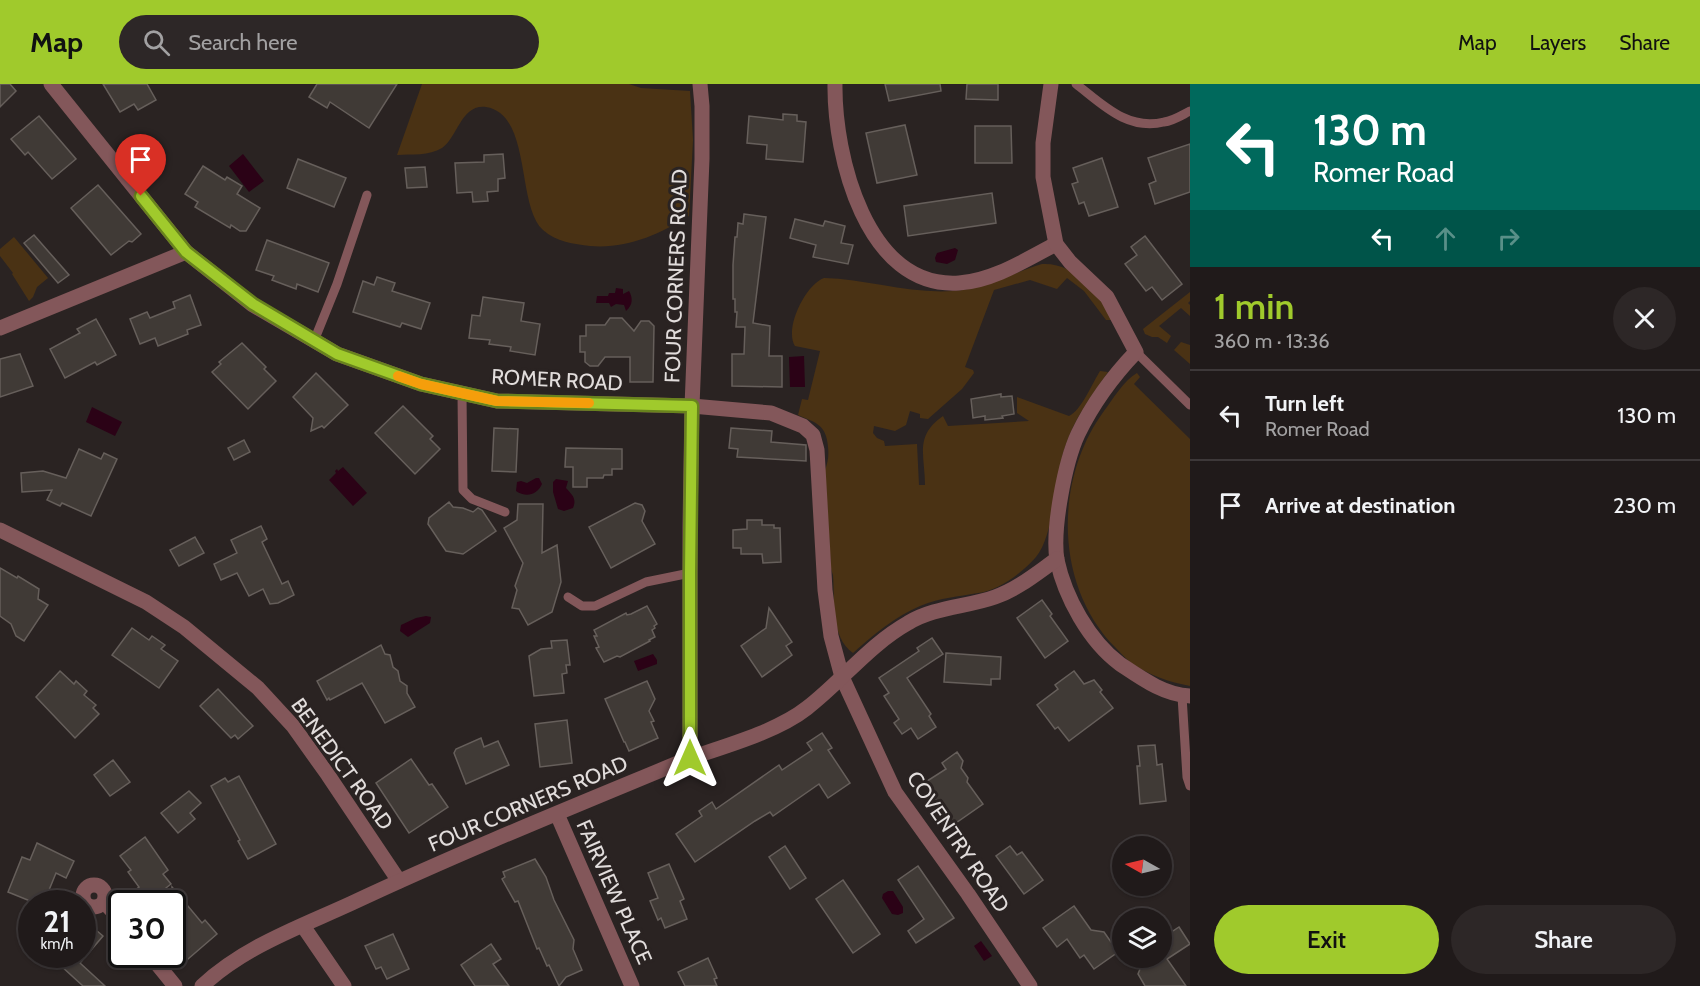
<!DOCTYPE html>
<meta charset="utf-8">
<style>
body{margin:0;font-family:Cabin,sans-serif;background:#2d2727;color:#f1f3f6;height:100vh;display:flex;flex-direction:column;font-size:22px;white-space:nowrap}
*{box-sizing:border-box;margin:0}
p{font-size:20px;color:#a2a1a2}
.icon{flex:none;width:33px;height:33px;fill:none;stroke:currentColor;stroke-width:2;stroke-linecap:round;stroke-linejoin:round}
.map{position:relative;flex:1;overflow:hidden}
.side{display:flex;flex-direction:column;background:#201a1a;width:510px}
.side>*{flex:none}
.banner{background:#00695c;color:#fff;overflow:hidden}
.needle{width:39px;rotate:278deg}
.fabs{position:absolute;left:1112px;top:752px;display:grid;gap:12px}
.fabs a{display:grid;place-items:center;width:60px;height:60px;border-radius:50%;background:#201a1a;box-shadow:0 2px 4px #0004,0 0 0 2px #3d3839;font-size:30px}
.speed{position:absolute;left:18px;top:806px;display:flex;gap:12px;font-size:30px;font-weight:700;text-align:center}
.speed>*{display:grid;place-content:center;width:78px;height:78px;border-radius:50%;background:#201a1a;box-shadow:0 2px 4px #0004,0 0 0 2px #3d3839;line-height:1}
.speed small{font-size:15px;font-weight:400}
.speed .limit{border:3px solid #111;border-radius:9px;background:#fff;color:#111}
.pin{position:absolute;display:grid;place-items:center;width:51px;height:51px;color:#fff;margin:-62px -26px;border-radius:50% 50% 50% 0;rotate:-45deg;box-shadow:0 0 6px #0007}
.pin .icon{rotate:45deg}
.me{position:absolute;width:66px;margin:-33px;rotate:0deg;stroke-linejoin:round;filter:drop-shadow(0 0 4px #0008)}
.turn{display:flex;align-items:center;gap:21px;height:126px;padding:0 24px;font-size:27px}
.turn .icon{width:78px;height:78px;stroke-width:2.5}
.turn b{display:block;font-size:42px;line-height:51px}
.lanes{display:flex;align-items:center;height:57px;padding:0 24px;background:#0003;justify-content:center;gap:30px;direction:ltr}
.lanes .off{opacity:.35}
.round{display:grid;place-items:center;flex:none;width:63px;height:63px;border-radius:32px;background:#2d2727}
.overview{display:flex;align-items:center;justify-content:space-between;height:102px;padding:0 24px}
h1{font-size:36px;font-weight:600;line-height:45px;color:#a0ca2c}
.button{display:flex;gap:12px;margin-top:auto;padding:12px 24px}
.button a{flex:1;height:69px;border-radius:36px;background:#a0ca2c;color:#111;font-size:24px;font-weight:600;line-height:69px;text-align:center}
.button a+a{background:#2d2727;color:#f1f3f6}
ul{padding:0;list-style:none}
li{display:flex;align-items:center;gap:18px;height:90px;padding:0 24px;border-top:2px solid #3d3839}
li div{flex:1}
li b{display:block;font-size:22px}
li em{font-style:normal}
header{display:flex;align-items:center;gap:36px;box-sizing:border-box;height:84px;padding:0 30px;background:#a0ca2c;color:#111}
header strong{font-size:28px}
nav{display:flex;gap:33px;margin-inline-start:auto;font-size:21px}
.search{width:420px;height:54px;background:#2d2727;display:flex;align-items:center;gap:15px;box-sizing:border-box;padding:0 21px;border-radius:33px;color:#a2a1a2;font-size:22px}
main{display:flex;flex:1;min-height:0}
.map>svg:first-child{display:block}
</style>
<header>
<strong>Map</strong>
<div class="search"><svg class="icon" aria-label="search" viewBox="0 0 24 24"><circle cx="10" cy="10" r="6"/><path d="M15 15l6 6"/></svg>Search here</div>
<nav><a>Map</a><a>Layers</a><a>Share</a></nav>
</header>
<main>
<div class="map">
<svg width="1190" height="902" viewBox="0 0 1190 902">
<rect width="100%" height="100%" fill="#2a2322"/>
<g fill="#4a3214">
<path d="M422,0H629L641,4L690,7L693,56L689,132C658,151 627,165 590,162C574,160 556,158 543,146C516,122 532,30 486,23C461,20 458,53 442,64C429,72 412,70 397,71Z"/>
<path d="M14,153L48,194L37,203L33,213L29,217L12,190L13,189L0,172V165Z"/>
<path d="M1042,180C1076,178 1098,211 1115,236H1106L1084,207L1067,194L1057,205L1030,196L994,206L965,283L973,286L974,289L962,305L928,335L920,334V330L910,327L906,341L895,347L874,342L873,349L877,354L884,357L885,362L917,360L919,401H925C925,372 914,352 943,332L948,342L1029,337L1017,329V313L1069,332C1081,327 1093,298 1100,287L1108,288C1091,312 1074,335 1065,363C1054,394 1055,450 1036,473C1022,489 999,506 978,509C957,513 942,513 920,522C896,532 873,551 853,569C830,553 835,516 833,491L831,485L825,386C828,378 829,372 828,363C826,340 816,339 798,331L802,315L808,316L820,267L795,262C784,245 805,201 824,194C867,195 909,210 953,207C984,205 1012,189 1042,180Z"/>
<path d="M1190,208V217L1188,219L1190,221V232L1181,224L1159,242L1171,252L1167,259L1158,253H1152L1145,250L1143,245Z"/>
<path d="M1181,258L1190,261V280L1174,266Z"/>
<path d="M1137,289L1140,293L1134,300L1190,355V602C1169,598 1149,591 1131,579C1125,574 1120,568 1115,563C1054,501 1054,395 1104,327C1113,315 1124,296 1137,289Z"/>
</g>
<g fill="#2b0216">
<path d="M243,70L264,97L249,108L229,82Z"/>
<path d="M955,164L958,166L955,176L947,180L936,178L935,174L937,169Z"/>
<path d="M616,204L623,205V210L629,207C633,214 633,221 626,227L624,221L616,220L611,223L609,219H596L597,212H608L609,209H615Z"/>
<path d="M804,272L805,303H790L789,273Z"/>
<path d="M92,323L122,338L115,352L86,338Z"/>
<path d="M343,383L367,409L353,422L329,396L336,389L335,387L337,385L338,387Z"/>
<path d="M536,394H539L542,400C537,411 526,414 516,407L517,398L521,397L527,399Z"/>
<path d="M556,395L568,397L566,404C572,411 577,414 573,424L564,427L558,425L553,408V398Z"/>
<path d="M426,532L431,533L430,539L408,553L400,547L401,541L416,534Z"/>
<path d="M653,570L657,576V580L638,587L634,577Z"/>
<path d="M888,807H893L903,823V829L898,831L892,830L882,814L883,810Z"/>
<path d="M981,857L992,872L984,877L974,862Z"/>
</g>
<g fill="#403a36" stroke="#665f5b" stroke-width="1.5">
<path d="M0,0H10L16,7L0,23Z"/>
<path d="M103,0H147L156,16L138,26L134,20L120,28Z"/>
<path d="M317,0H397L369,44L330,18L327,24L309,13Z"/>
<path d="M885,0H940L941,7L889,17Z"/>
<path d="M967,0H998V16L966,15Z"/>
<path d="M783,30L797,31V37L806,38L803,78L766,75L767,61L747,59L749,32L783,36Z"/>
<path d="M39,32L76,75L52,95L28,68L25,71L11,55Z"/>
<path d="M905,41L917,91L877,99L866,49Z"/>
<path d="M975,42H1011L1012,79H975Z"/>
<path d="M1190,60V108L1155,120L1149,100L1156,97L1148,74Z"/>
<path d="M503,70L505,94L498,95V107L487,108L488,117L473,118L472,108L457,109L455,79L484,78V71Z"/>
<path d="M1102,74L1118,123L1089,132L1084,118L1079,120L1072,100L1078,98L1073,84Z"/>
<path d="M298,75L346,94L334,123L287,104Z"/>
<path d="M203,82L225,96L227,93L242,102L237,110L260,124L246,147H240L231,141L230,144L195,123L198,118L185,110Z"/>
<path d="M425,83L427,103L407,104L405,84Z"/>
<path d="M98,101L141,150L132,158L129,157L111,171L71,124Z"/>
<path d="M992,109L996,139L908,152L904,122Z"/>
<path d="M744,130L766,133L753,239L770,242L769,272H782V303L732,302V270H744L745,243H736L737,228H735V215H733V181L735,153H737L738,139L743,140Z"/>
<path d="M795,135L823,142L825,137L845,142L841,159L853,161L848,180L813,173L816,161L790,154Z"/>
<path d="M34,151L69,191L58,199L24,159Z"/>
<path d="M1145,152L1182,200L1162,216L1152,203L1146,207L1125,180L1137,171L1131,163Z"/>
<path d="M267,156L329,179L318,208L297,200L296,205L272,196L274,192L256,186Z"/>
<path d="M377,193L395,199L392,207L430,219L421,245L402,239L400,243L353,228L363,197L374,201Z"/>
<path d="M190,211L201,241L187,246L188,250L158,262L155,254L140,260L130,235L147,228L150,234L175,224L173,218Z"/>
<path d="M483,213L524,219L521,237L540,240L535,271L510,267L511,263L489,260L490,256L469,254L472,231L480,232Z"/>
<path d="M610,234H622L634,247L641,237H649L654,242L653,298H630V273H605L598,282H590L585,278V268H580V252H586V241H605Z"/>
<path d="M96,235L116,271L97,281L95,278L65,294L50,265L80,249L77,245Z"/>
<path d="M242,259L266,283L264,285L276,297L248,325L212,288L221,280L219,278Z"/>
<path d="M20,270L33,302L0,313V275Z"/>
<path d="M316,289L348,321L324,344L322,342L311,347L313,334L293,313Z"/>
<path d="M1001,310V313L1012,312L1014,330L1002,332L1003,334L985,336V332L973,334L971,315Z"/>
<path d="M403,322L433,352L430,355L440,365L415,390L375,349Z"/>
<path d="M494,344L518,345L516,388L492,387Z"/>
<path d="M731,344L772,347L771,358L806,361V377L737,373L738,365L729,364Z"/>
<path d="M244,356L250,368L234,376L228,364Z"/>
<path d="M566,364L622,365V385H612V391H604L603,394H587V403H573V383H565Z"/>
<path d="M79,365L101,375L104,369L117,375L91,432L62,419L60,422L47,416L52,406L22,408L21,389L43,387L66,394Z"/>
<path d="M449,418L453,423L463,424L473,428L478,424L482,426L496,447L463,470L446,467L428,440L429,434Z"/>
<path d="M635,419L642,421L645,427L642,437L655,460L611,484L589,443Z"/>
<path d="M518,420H543L542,469L557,461L561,498L552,528L528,541L519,525L512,524L517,506L515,502L523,479L504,444L517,436Z"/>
<path d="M747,436H762V441H774V444H780L781,478L763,479L762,470H741V464H733V446L747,445Z"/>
<path d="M261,442L267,455L262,458L282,500L288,497L294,511L278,519L270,520L263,505L249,512L237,489L221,496L214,480L237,469L231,456Z"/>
<path d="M195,453L204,469L179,482L170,466Z"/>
<path d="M0,484L17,494L18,492L39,505L38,515L48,521L24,557L16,552L11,540L0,532Z"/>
<path d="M1042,516L1052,530L1050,532L1068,557L1045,574L1017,534Z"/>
<path d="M647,522L657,540L654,542L655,544L652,546L655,553L649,556L650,557L620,573L617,572L604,578L596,564L599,563L594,552H597L594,546L626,529L627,531L631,530Z"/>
<path d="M769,524L792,558L786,562L792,571L762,593L741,562L766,544Z"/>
<path d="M132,544L149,556L152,552L165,561L161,565L178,577L159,604L112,571Z"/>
<path d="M932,554L943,570L907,594L931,630L929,632L936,643L918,655L911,644L902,650L894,639L899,635L884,612L889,609L879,594L919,567L917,564Z"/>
<path d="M567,556L570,581H566L567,589L562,590L564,609L534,612L529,572L541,565L552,564L551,557Z"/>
<path d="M381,561L385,570L390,571L393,583L398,587L400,597L407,602V609L415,623L385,639L362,599L330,616L329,614L327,616L317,597Z"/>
<path d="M946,569L1001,573L1000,595H991V601L944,598Z"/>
<path d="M60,587L74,600L76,597L87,607L84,611L96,621L93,624L99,630L75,654L36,613Z"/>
<path d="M1074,587L1084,600L1094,596L1102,606L1100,608L1113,624L1069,657L1058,643L1055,645L1037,621L1058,605L1055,601Z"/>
<path d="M647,597L655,615L649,627L654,637L651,638L658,654L629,667L625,658H624L605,615Z"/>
<path d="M218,605L253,642L238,655L235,651L231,654L200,622Z"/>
<path d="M567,636L572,679L540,683L535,640Z"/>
<path d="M822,649L832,664L828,666L850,699L828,714L819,700L773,732L770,728L755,737L695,778L676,750L702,732L699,727L712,718L716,725L779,681L782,686L812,666L807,659Z"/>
<path d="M481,654L484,663L498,657L509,681L466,700L454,669L456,665Z"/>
<path d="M1155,661L1157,681L1162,680L1166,717L1140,720L1137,682H1140L1138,662Z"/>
<path d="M957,668L963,677L961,684L968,694L967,698L983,720L953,741L924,699L946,685L942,679Z"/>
<path d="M411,675L429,701L432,700L448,723L409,749L376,699Z"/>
<path d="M113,676L130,698L110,712L94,691Z"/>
<path d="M239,692L276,760L248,775L238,757L240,756L211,702L225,694L228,698Z"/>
<path d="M189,707L201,719L190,729L195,735L178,749L161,729Z"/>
<path d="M145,753L168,786L163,790L171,800L147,819H136L129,811L139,803L128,788L131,786L120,772Z"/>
<path d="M37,759L74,777L66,794L56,789L47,811L43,809L39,819H35L8,808L22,773L30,776Z"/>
<path d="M785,762L806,794L790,805L769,773Z"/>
<path d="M1010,762L1017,771L1022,768L1043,796L1024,810L996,772Z"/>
<path d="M535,775L546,793L554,816L574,856L573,865L582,886L566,893L559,902L549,881L547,882L539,864L537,865L518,817L515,818L502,795L505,793L503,788Z"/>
<path d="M669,780L684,815L680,817L687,835L665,844L661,834L658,836L650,817L658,814L648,789Z"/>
<path d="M918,782L954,834L916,859L908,847L924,835L898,796Z"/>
<path d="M843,796L880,850L853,869L816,815Z"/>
<path d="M172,803L202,839L205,836L217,850L188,875L172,857Z"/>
<path d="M1074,822L1091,846L1104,848L1118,868L1094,885L1084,871L1080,874L1067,855L1057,863L1043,844Z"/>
<path d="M89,840L103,852L80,879L105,902H83L48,870H82V847Z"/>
<path d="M1179,843L1190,860L1167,875L1186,902H1145L1138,890L1145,873H1161V855Z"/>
<path d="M393,850L409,885L387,895L381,883L376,885L365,862Z"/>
<path d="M491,860L501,875L493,880L509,902H475L461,881Z"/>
<path d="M708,874L717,894L714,895L717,902H685L678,888Z"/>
</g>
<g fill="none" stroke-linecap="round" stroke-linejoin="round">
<g stroke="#83575a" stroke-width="9">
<path d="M1076,0C1102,20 1127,47 1164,38C1173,37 1182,31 1190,27"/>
<path d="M314,257L337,200L367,111"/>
<path d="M1136,268L1190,321"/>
<path d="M462,309L463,406L472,415L505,428"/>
<path d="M568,513L582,522H595L646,498L690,489"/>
<path d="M1182,612L1187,693L1190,702"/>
</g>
<g stroke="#83575a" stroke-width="15">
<path d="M51,0L186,168L253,221L337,270L421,300L497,317L692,322L771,329L803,342L813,351L817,366L825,506L831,552L842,593L895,708L968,810L1030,902"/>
<path d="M835,0C834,71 866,205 959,199C993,197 1027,175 1056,160"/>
<path d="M1051,0L1043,59V93L1056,160L1070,178L1107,213L1136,268C1113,292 1093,319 1078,350C1065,378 1052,445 1057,476C1065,513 1089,557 1120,580C1141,594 1164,611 1190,612"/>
<path d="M0,244L186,168"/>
<path d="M0,446L146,518L184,543L258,604L293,642L328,691L399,797"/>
<path d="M690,674C726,662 778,647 807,624C842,597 869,561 908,539C934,523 967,523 995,513C1018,505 1037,489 1057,475"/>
<path d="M557,730L632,902"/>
<circle cx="94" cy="812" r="11"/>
<path d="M104,818L122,837"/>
<path d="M303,842L344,902"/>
<path d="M149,870L175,902"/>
<path d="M202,902C245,862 300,843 352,819C463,767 577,721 690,674V443L692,322L702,75V22L700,0"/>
</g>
</g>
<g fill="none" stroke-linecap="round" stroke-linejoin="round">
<defs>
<path id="route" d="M141,112L186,168L253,220L337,270L421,300L497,317L692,322L690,489V674"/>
</defs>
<use href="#route" stroke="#68831d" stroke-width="15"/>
<use href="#route" stroke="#a0ca2c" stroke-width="10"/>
<path stroke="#f59e0b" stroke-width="10" d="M398,292L421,300L497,317L589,319"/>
</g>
<g text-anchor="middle" stroke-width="6" stroke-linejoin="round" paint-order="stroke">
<g font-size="21" fill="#e2dddc" stroke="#2a2322">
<text transform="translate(676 192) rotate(-88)" y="7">FOUR CORNERS ROAD</text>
<text transform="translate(557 296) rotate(3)" y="7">ROMER ROAD</text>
<text transform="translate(342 680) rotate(54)" y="7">BENEDICT ROAD</text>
<text transform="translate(528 720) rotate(-23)" y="7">FOUR CORNERS ROAD</text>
<text transform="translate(958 758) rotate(56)" y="7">COVENTRY ROAD</text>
<text transform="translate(614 808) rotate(66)" y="7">FAIRVIEW PLACE</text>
</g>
</g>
</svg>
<div class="fabs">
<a><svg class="needle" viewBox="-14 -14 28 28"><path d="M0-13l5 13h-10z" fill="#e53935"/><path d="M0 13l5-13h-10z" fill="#a2a1a2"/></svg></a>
<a><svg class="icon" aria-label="layers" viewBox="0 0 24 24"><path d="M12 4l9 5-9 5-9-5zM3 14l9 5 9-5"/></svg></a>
</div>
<div class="speed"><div>21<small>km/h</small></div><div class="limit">30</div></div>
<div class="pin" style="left:141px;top:112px;background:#d93025"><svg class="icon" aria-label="arrive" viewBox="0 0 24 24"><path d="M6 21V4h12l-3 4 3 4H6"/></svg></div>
<svg class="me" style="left:690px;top:674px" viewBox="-20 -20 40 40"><path d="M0-17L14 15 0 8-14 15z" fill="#a0ca2c" stroke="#fff" stroke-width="4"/></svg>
</div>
<section class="side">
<div class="banner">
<div class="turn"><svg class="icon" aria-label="left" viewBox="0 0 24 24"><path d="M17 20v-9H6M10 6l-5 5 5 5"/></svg><div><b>130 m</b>Romer Road</div></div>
<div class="lanes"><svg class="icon" aria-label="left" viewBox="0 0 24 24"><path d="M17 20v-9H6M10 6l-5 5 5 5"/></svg><svg class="icon off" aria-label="ahead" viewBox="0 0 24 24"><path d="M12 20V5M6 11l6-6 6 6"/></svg><svg class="icon off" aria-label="right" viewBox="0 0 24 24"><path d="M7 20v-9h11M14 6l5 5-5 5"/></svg></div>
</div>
<div class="overview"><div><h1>1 min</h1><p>360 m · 13:36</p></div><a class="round"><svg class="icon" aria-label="close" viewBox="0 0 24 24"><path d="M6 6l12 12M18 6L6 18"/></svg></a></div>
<ul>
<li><svg class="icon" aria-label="left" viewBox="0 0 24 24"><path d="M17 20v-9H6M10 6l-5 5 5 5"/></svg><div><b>Turn left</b><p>Romer Road</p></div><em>130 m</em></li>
<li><svg class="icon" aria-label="arrive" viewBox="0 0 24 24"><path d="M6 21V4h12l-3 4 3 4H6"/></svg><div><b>Arrive at destination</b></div><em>230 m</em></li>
</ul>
<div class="button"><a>Exit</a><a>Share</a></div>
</section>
</main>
